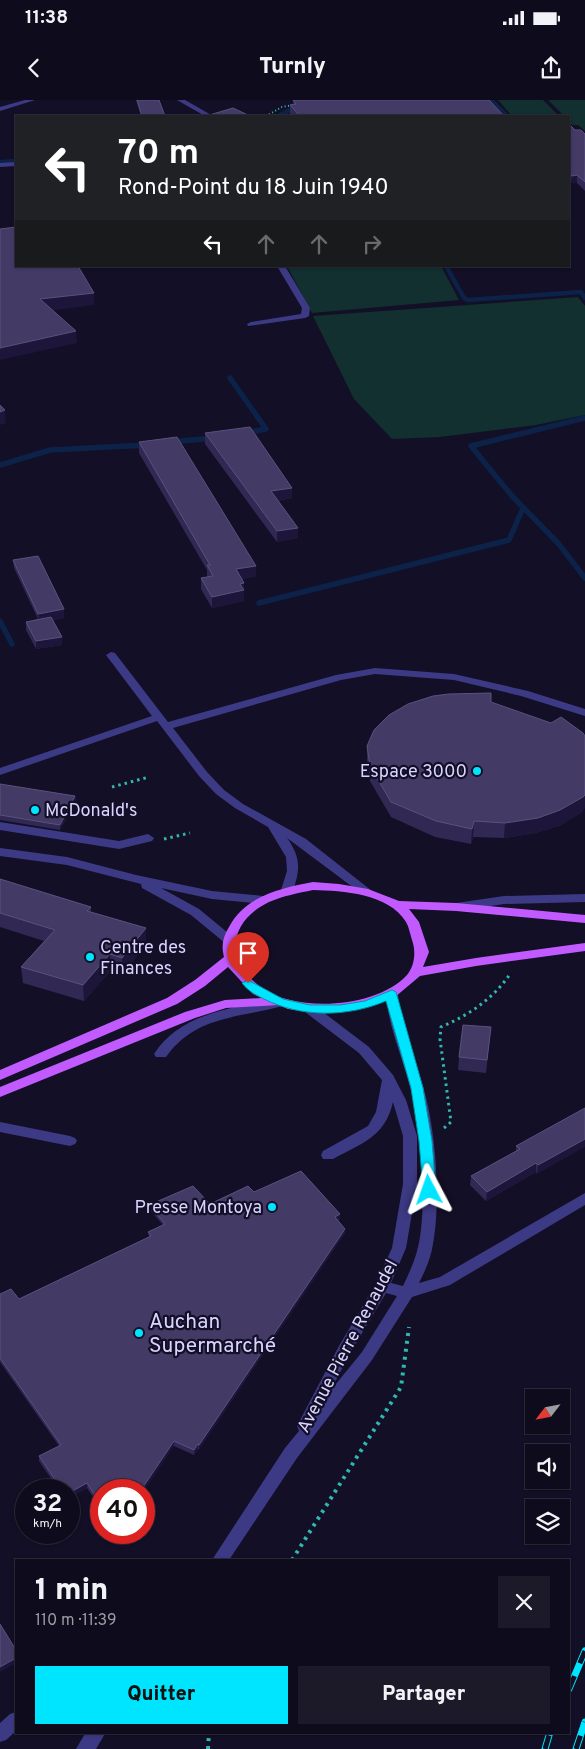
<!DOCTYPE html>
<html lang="fr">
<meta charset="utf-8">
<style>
body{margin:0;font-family:Overpass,sans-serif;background:#1c1929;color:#f1f3f6;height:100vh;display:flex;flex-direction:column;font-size:19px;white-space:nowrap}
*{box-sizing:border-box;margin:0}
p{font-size:16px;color:#9b9ba3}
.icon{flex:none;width:28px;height:28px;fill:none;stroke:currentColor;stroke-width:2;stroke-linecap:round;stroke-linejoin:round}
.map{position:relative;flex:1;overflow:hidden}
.drawer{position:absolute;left:15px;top:1459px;width:555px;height:175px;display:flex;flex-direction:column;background:#0e0b1c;border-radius:0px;box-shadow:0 1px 4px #0004,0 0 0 1px #2e2b3b}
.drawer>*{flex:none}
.guide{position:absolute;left:15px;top:15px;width:555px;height:152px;border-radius:0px;box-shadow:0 1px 4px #0004,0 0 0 1px #2e2b3b;background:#202124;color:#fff;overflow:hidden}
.needle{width:32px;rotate:238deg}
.tools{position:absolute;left:525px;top:1289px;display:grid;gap:10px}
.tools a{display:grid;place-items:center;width:45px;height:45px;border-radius:0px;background:#0e0b1c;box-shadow:0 1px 4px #0004,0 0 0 1px #2e2b3b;font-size:25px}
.speed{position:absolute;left:15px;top:1379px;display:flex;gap:10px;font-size:25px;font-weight:700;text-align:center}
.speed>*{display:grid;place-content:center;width:65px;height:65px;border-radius:50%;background:#0e0b1c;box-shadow:0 1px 4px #0004,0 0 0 1px #2e2b3b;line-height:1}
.speed small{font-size:12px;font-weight:400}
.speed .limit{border:8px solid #d22;background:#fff;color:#111}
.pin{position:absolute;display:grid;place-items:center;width:42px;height:42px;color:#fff;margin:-51px -21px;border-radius:50% 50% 50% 0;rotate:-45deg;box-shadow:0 0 5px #0007}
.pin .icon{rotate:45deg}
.me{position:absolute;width:55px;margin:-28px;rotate:356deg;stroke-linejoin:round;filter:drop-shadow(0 0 4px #0008)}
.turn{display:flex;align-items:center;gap:18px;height:105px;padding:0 20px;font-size:22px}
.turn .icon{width:65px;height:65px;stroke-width:2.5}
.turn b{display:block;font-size:35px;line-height:42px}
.lanes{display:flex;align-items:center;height:48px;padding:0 20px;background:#0003;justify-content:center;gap:25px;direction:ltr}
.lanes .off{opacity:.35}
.round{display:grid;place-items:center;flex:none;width:52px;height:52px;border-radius:0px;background:#1c1929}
.overview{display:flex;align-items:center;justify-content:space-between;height:85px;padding:0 20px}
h1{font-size:30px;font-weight:800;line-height:38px}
.action{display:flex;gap:10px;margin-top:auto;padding:10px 20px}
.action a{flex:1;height:58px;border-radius:0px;background:#00e5ff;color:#111;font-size:20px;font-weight:800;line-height:58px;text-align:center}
.action a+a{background:#1c1929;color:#f1f3f6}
.status{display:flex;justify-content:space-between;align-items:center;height:35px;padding:0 25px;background:#0e0b1c;direction:ltr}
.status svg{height:14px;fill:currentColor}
header{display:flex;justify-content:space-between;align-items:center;height:65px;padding:0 20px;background:#0e0b1c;font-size:22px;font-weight:800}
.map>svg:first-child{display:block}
</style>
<div class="status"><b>11:38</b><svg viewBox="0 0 49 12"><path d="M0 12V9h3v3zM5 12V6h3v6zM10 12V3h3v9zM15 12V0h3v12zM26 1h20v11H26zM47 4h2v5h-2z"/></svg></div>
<header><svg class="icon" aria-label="back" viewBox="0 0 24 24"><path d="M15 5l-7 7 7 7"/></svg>Turnly<svg class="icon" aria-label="share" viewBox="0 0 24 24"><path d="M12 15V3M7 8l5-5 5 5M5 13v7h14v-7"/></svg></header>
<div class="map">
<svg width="585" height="1649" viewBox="0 0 585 1649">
<rect width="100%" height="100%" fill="#130f26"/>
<g fill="#12302f">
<path d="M498,0H543L559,16H512Z"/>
<path d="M548,0H585V31L578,25H572L569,22V16H564Z"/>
<path d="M287,166H441L459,200L312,213Z"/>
<path d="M578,197L585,206V315L536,325L440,337L392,339L354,299L313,216Z"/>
</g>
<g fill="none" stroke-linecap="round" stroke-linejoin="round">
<g stroke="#0c2248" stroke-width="4.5">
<path d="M491,0L507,16"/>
<path d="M280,15L298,6"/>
<path d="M0,62L16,61"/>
<path d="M446,166L464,198L468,200L581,192L585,198"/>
</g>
<g stroke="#0c2248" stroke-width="5.5">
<path d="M230,278L266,329L245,333"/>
<path d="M585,318L471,346L512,396L558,443L585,478"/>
<path d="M170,342L214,338"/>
<path d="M0,365L50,350L147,345"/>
<path d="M259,503L509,440L523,408"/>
<path d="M0,521L12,544"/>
</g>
<path stroke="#2fb8b0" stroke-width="2" stroke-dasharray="1 2.5" stroke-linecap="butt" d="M266,16L282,7L293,5"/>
<g stroke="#2fb8b0" stroke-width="3" stroke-dasharray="2.5 4" stroke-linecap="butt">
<path d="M112,687L149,677"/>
<path d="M164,739L190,733"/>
<path d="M444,1028L451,1022L440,939L441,927C469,915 493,899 510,874"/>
</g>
<g stroke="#2fb8b0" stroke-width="4" stroke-dasharray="3 5" stroke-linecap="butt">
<path d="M292,1460L401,1287L409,1227"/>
<path d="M208,1649L209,1632"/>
</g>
<g fill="#3d3a85" fill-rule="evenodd">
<path d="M25,0H35L0,11V7Z"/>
<path d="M177,0H185L213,16H205Z"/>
<path d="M16,62V66L0,67V63Z"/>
<path d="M277,166H285L310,208L309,216L305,218L248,226L247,224L251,222L301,214L302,208Z"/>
<path d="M111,552L115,553L168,622L336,575L375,568L454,574L528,591L585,609V616L521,596L454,580L375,574L341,580L173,628L207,672L224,690L243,704L306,739L372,791L366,795L362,794L287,738C300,756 301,769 293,790L287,794L281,790L287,771L286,757L268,727L235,708L216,694L199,676L157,621L0,675V668L152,616L106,555Z"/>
<path d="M0,722L119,741L148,734L154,738L152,741L119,749L0,730Z"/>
<path d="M0,748L67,757L136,775L212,791L263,796L269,800L263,804L212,799L161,788L199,809L233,837L235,840L229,844L225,843L191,815L142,788L141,784L67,765L0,756Z"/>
<path d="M585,794V802L504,804L456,811L450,807L456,803L504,796Z"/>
<path d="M392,890L398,894C401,925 415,956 423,986C436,1030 441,1099 433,1144C431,1158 425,1171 419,1183L440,1177L585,1093V1105L450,1185L412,1197L372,1260L297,1358L229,1460H212L285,1348L299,1331L297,1326L339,1246L375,1185L392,1148L403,1084V1036L393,1002C385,1037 362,1043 333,1059H323L321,1055L323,1051L368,1026L376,1012L382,980L359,953L305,912L303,909L305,906H315L369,947L393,975L406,1000L417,1036V1084L406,1148L391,1183L403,1186C409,1173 415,1161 418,1147C428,1106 420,1028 410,987C402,956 388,926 386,894ZM386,1193L397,1196L362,1252L331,1290L350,1253Z"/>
<path d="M278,899L285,903L283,906C238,918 195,916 166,957H156L154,954C180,913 234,907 278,899Z"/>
<path d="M0,1022L70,1036L75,1038L77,1041L75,1044L70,1046L0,1032Z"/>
<path d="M16,1612V1631L6,1640L0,1642V1623L10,1614Z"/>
<path d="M86,1632H106L96,1649H76Z"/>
</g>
<path fill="#c25bff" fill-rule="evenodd" d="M313,782L339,784L368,789L399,801L456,803L585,815V823L456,811L409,809L419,822L429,852L423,867L476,858L585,843V851L476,866L420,876L395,897L359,909L324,913L288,909L279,905L226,908L195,918L0,997V987L185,912L225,900L262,898L253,894L228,867L205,886L177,904L0,980V970L167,898L195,880L224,857C221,845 223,837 229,827C245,796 281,788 313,782ZM313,790C343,791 388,793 406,822C409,827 410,834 412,840C416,851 415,865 407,875C377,908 297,913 262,888C224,861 228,822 269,802C283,796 298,793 313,790Z"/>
<defs>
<g id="rail">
<path d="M569,1589L585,1551"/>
<path d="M545,1649L550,1632"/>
<path d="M576,1649L585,1622"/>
</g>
</defs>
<use href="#rail" stroke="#00e5ff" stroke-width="7"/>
<use href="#rail" stroke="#130f26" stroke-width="5" stroke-dasharray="14" stroke-linecap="butt"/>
</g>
<g fill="#312854">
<path d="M136,0H159L165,16H141Z"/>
<path d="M293,0L504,16L290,15V5L293,4Z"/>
<path d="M569,24L575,30L585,34V91L577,83H571L569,81Z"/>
<path d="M205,333L292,398L278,401L298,428V438L277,442L205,344Z"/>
<path d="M139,342L256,466V476L242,479L244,483V501L212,508L201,489V478L207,477V470L139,353Z"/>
<path d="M13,460L64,509V518L52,520L62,537V545L36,549L26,530V522L38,519L14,468Z"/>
<path d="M491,602L582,712L559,726L536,733L504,738L473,737L471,744L435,737L391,717L370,681L367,660V646Z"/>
<path d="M0,684L75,696L76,701L60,730L0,720Z"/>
<path d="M0,779L91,807V812L146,828V844L123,873L111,870L84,901L23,883L21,867L44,841L0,827Z"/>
<path d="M491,927L486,973L458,970L459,957Z"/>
<path d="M585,1008L537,1074L536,1072L486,1101L470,1085L471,1076L516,1051V1046Z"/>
<path d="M254,1092L340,1114V1119L338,1120L345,1133L199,1349H198L194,1355L174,1346L101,1390V1409L87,1388L69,1398V1390H59L39,1361V1356L59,1346L0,1262V1194L19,1199L149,1137L148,1132L163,1125L150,1110L149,1105L210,1104Z"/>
</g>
<g fill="#1d163a">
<path d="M577,75V83H571L572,76Z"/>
<path d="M94,193V205L41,212L40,199Z"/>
<path d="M76,231L77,243L0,260V248Z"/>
<path d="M5,310L6,323L0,325V312Z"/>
<path d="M292,388V398L271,402V391Z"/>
<path d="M298,428V438L277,442V431Z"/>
<path d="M256,466V476L236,480V469Z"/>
<path d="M244,483V501L212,508V497L240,484Z"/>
<path d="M64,509V518L39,522L38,514Z"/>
<path d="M62,537V545L36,549V541Z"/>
<path d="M585,695V708L582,712L559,726L536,733L504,738L505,723Z"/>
<path d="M75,696L76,701L60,730V725Z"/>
<path d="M474,721L473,737L471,744L472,729Z"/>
<path d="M146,828V844L123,873L122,858Z"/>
<path d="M110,854L111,870L84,901L83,885Z"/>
<path d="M585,1039V1047L537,1074L538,1065Z"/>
<path d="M536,1063V1072L486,1101L487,1092Z"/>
<path d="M340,1114V1119L335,1121V1117Z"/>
<path d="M345,1129V1133L199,1349V1345Z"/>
<path d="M174,1341V1346L144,1391L141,1390Z"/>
<path d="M198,1344V1349L194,1355V1350Z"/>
<path d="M87,1383V1388L69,1398V1393Z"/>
<path d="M16,1558V1563L0,1572V1567Z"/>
</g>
<g fill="#433a66" stroke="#5a527e">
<path d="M137,0H159L165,16H142Z"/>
<path d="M293,0H489L504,16H276L299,15L290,5L296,4Z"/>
<path d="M233,8L250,16H206Z"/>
<path d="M569,24L575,30H581L585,34V82L577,75L572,76L569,72Z"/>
<path d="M16,127V166H78L94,193L40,199L76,231L0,248V129Z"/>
<path d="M0,305L5,310L0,312Z"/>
<path d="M250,327L292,388L271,391L298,428L277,431L205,333Z"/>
<path d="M177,337L256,466L236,469L244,483L240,484L244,490L212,497L201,478L213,476L207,465H210L139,342Z"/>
<path d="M38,456L64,509L38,514L13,460Z"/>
<path d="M51,517L62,537L36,541L26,522Z"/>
<path d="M491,593V602L551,623L561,617L583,633L585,636V695L583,697L560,710L538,718L505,723L474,721L472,729L436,721L391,702L370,666L367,646L374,630L389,615L408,604L433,596L449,594Z"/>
<path d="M0,684L75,696L60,725L0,715Z"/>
<path d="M0,779L91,807L87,811L146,828L122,858L110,854L83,885L21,867L55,830L0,813Z"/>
<path d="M463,925L491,927L487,960L459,957Z"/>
<path d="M585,1008V1039L538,1065L536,1063L487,1092L471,1076L520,1049L516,1046Z"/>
<path d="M301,1071L340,1114L335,1117L345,1129L199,1345L198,1344L194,1350L174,1341L141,1390H101V1405L87,1383L69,1393V1390H62L39,1356L61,1345L0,1258V1194L11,1189L19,1199L151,1136L148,1132L165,1124L149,1105L193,1086L210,1104L248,1086L254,1092Z"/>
<path d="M0,1524L16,1550V1558L0,1567Z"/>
</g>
<path fill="#00e5ff" stroke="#0095a6" d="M248,880L283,899L310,905H340L365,901L392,890L396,892L423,988L432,1041L436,1090L434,1093H425L423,1090L419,1041L411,988L386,901C348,917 302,918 264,899C256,895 248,891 242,883Z"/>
<g fill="#00e5ff" stroke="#130f26" stroke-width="2">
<circle cx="477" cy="671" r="5"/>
<circle cx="35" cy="710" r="5"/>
<circle cx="90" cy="857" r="5"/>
<circle cx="272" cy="1107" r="5"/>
<circle cx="139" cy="1233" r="5"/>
</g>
<g text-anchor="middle" stroke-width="4.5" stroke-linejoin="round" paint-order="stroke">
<g font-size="18" fill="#d9d4ff" stroke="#130f26" text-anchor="end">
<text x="467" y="677">Espace 3000</text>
<text x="45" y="716" text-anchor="start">McDonald's</text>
<text x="100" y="853" text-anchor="start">Centre des<tspan x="100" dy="21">Finances</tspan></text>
<text x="262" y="1113">Presse Montoya</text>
</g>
<g font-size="18" fill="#d9d4ff" stroke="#130f26">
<text transform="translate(347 1246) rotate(-62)" y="6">Avenue Pierre Renaudel</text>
</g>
<g font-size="21" fill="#d9d4ff" stroke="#130f26" text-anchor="start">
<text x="149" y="1228">Auchan<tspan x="149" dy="24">Supermarché</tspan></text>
</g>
</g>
</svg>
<div class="tools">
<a><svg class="needle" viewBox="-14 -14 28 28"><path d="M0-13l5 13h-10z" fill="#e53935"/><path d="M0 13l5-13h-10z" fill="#9b9ba3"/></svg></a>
<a><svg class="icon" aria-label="sound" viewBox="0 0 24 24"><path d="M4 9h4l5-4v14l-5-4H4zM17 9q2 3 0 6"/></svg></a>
<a><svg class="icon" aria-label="layers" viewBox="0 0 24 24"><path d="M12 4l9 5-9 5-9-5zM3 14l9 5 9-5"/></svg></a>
</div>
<div class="speed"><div>32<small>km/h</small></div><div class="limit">40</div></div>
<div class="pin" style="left:248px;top:883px;background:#d93025"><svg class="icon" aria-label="arrive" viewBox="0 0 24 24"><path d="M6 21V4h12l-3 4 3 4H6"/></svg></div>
<svg class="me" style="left:429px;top:1090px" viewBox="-20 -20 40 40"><path d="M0-17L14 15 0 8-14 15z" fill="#00e5ff" stroke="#fff" stroke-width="4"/></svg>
<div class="guide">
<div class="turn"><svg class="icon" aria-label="left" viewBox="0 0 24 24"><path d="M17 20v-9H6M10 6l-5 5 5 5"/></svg><div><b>70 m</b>Rond-Point du 18 Juin 1940</div></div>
<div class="lanes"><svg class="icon" aria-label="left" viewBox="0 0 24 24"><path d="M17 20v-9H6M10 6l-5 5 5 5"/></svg><svg class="icon off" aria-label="ahead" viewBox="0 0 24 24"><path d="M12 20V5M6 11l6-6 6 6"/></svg><svg class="icon off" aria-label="ahead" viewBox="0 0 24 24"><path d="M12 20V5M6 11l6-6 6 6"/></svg><svg class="icon off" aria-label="right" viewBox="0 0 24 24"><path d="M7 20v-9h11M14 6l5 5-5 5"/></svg></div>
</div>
<section class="drawer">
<div class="overview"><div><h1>1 min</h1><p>110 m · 11:39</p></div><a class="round"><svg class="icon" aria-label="close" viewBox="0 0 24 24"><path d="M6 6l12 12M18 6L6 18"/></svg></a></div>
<div class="action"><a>Quitter</a><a>Partager</a></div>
</section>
</div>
